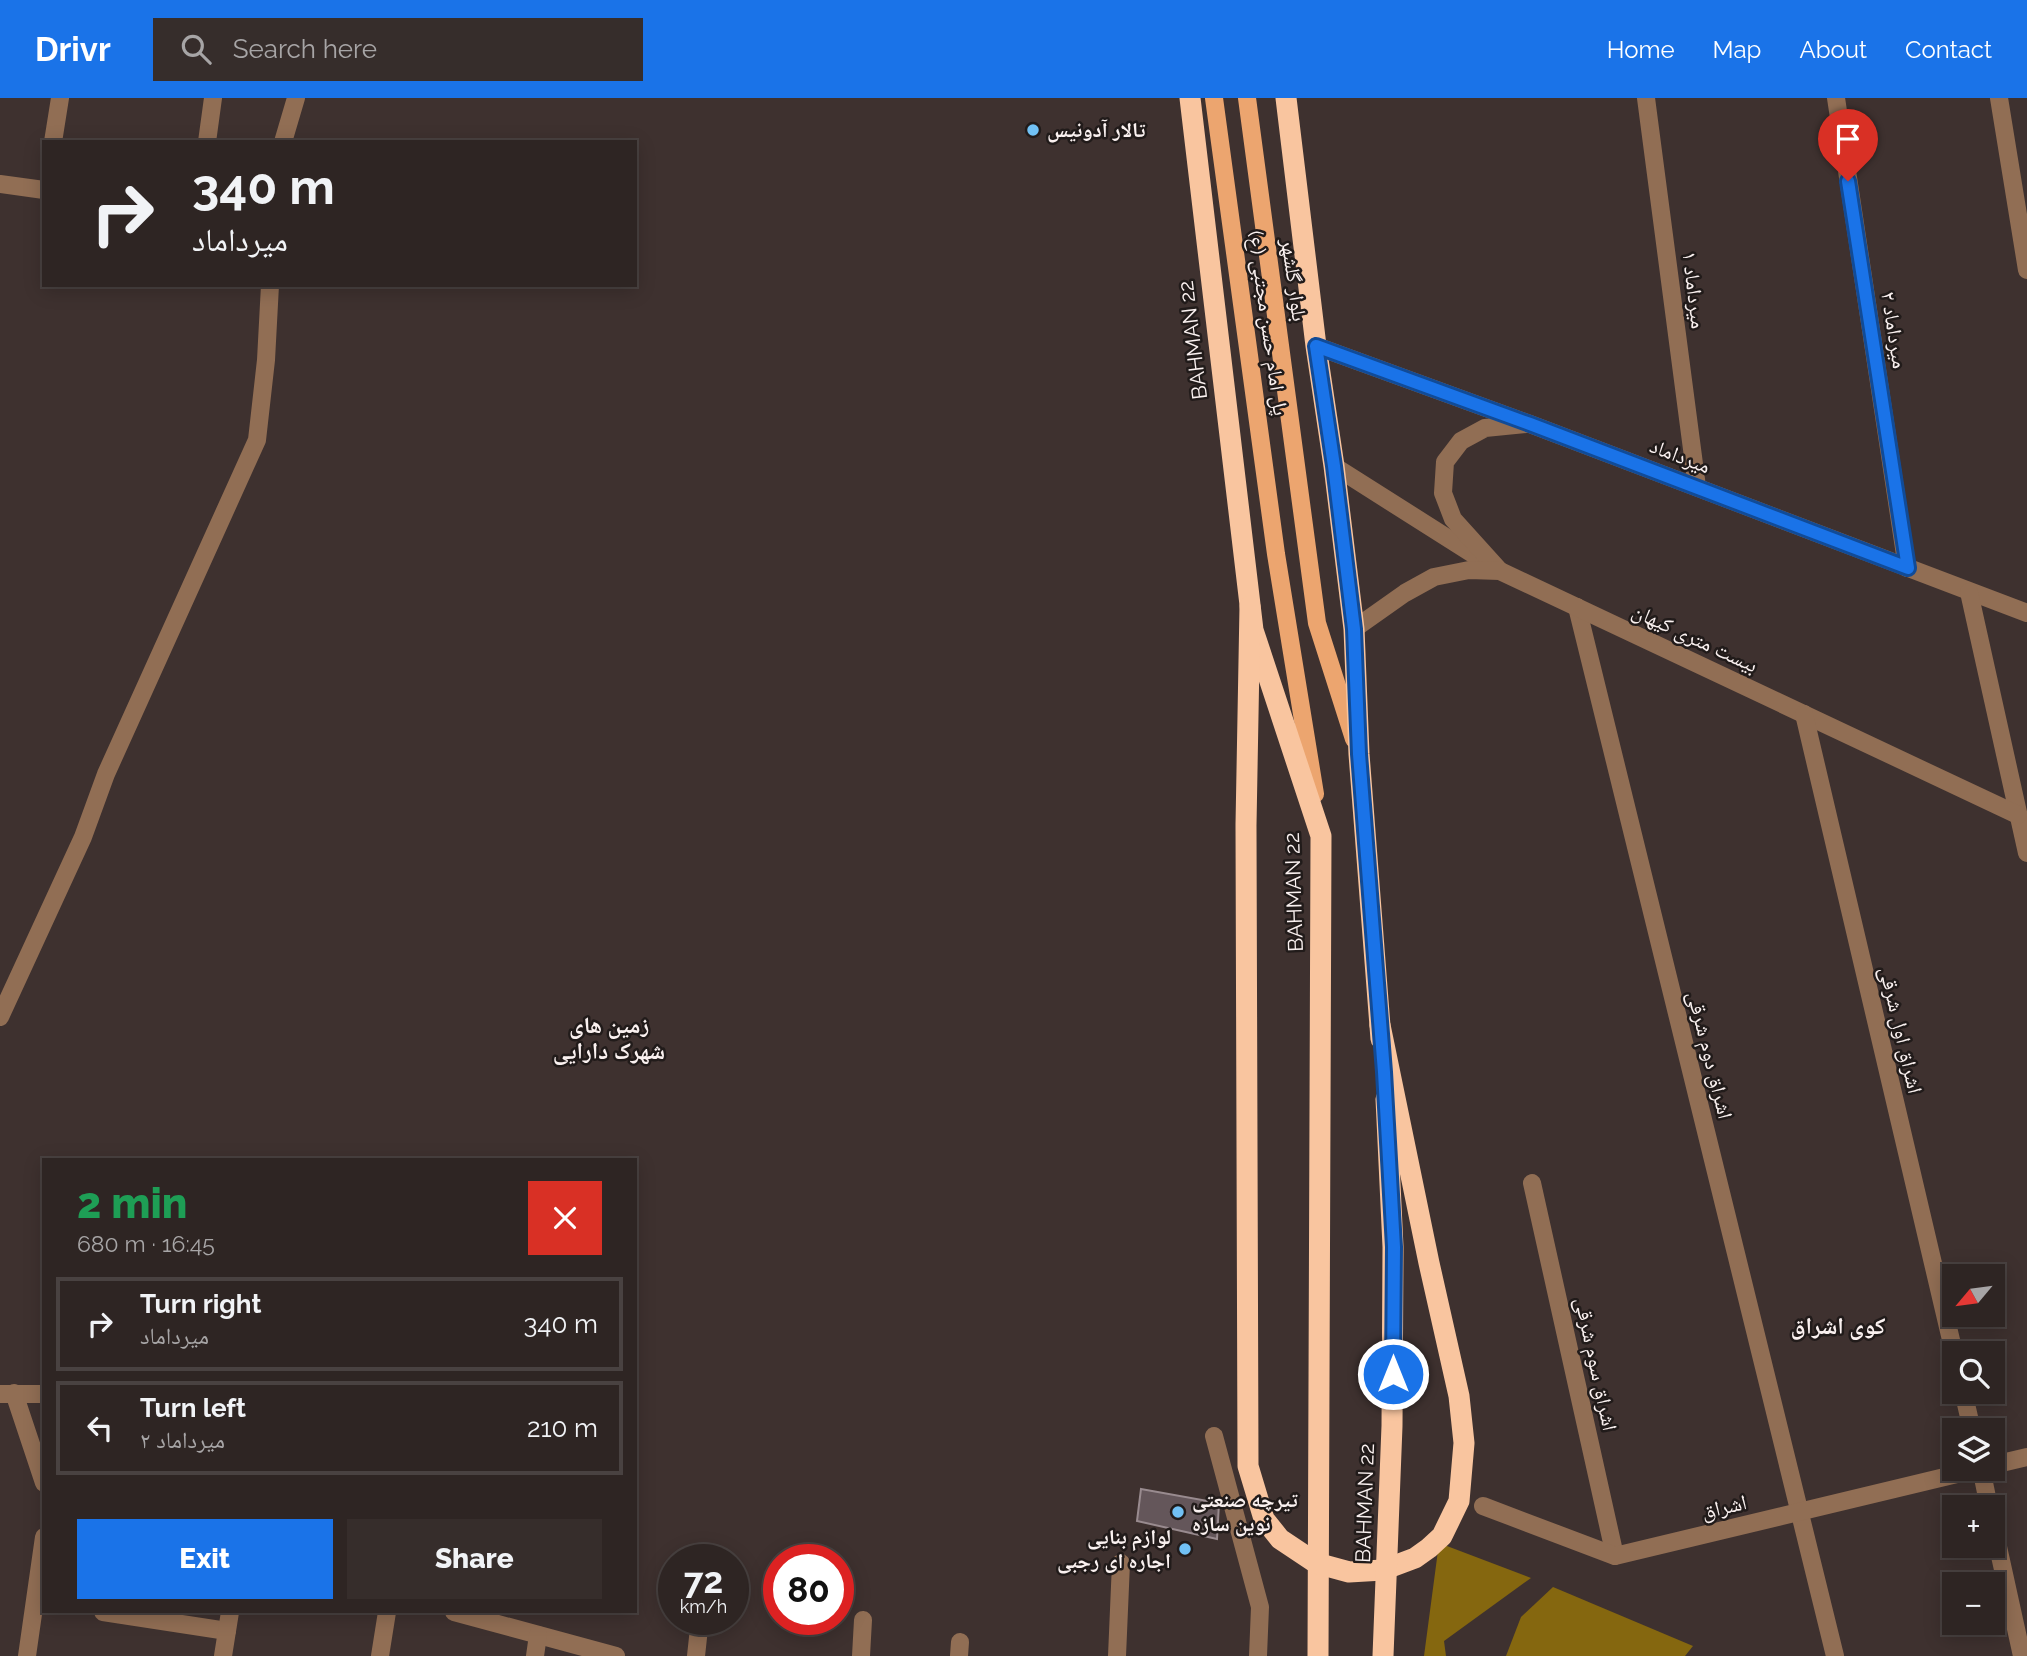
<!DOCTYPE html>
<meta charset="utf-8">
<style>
body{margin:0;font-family:Raleway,"Noto Naskh Arabic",sans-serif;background:#362d2b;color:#f1f3f6;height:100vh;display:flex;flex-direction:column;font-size:26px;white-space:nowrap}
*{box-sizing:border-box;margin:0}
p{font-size:23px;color:#a7a5a6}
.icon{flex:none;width:38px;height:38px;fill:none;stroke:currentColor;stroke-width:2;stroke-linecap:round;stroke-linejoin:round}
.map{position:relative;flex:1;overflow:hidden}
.sheet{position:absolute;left:42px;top:1060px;width:595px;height:455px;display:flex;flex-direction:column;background:#2e2523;border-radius:0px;box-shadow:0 4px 18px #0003,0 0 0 2px #494241}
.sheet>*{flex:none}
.top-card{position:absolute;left:42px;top:42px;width:595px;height:147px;border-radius:0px;box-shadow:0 4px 18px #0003,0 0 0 2px #494241;background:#2e2523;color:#f1f3f6;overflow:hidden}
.needle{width:46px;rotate:241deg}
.controls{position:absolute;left:1942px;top:1166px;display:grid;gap:14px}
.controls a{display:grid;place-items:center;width:63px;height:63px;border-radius:0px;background:#2e2523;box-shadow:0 4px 18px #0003,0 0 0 2px #494241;font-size:35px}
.speed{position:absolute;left:658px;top:1446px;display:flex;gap:14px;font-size:35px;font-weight:700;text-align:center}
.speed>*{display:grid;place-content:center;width:91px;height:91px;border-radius:50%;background:#2e2523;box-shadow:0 4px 18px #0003,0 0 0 2px #494241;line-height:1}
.speed small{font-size:18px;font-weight:400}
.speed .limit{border:10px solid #d22;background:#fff;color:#111}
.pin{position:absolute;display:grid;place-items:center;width:60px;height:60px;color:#fff;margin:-72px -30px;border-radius:50% 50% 50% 0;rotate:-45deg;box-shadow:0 0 7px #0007}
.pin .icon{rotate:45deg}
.me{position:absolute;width:77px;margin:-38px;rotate:0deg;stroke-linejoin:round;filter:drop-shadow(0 0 5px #0008)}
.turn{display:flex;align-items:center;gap:24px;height:147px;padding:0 35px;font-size:32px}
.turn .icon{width:91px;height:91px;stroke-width:2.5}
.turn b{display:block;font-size:49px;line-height:60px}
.round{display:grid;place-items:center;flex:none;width:74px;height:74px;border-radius:0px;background:#362d2b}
.head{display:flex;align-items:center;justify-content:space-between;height:119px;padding:0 35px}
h1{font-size:42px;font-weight:800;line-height:52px;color:#1e9e55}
.primary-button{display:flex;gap:14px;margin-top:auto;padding:14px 35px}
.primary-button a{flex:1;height:80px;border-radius:0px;background:#1a73e8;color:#fff;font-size:28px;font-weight:800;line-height:80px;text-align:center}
.primary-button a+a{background:#362d2b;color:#f1f3f6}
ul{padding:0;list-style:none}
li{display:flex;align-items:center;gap:21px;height:94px;margin:0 14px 10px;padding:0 21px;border:4px solid #494241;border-radius:0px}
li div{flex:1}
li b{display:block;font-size:26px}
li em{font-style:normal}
header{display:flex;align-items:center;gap:42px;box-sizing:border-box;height:98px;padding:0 35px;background:#1a73e8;color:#fff}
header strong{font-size:33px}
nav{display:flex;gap:38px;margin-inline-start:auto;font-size:24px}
.search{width:490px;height:63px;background:#362d2b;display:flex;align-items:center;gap:18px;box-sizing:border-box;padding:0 24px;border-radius:0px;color:#a7a5a6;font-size:26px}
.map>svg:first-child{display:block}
</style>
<header>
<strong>Drivr</strong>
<div class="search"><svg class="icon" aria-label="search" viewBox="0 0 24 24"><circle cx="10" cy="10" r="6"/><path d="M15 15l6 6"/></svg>Search here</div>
<nav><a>Home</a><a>Map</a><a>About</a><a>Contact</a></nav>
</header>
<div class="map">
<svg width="2027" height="1558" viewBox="0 0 2027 1558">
<rect width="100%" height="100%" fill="#3e312f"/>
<g fill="#85670f">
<path d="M1439,1445L1531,1480L1444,1543L1446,1558H1424Z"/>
<path d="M1553,1489L1693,1548L1685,1558H1506L1521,1519Z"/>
</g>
<path fill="#64565a" stroke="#998b8f" stroke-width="2" d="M1141,1391L1219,1405L1217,1441L1137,1423Z"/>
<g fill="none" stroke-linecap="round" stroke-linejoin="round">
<g stroke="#916e54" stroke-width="18">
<path d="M1646,0L1697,389"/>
<path d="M1836,0L1907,470"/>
<path d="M1999,0L2027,172"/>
<path d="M53,44L60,0"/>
<path d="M207,44L213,0"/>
<path d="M283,44L296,0"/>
<path d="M0,86L44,92"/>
<path d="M1316,248L1530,326L2027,515"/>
<path d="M1334,368L1479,460"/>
<path d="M1500,473L1453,421L1443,395L1445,364L1461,343L1485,330L1526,326"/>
<path d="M1969,494L2027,755"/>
<path d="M1577,509L1835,1558"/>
<path d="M1354,531L1405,495L1434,479L1469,472L1500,473L2018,717"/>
<path d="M1804,616L1955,1259"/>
<path d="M0,919L83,739L106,676L257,342L266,262L270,187"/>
<path d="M1532,1085L1615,1458"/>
<path d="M1963,1293L1972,1332"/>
<path d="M14,1295L44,1385"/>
<path d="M0,1296H44"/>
<path d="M1214,1338L1260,1509L1258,1558"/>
<path d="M1993,1367L2027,1359"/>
<path d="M1981,1370L1989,1409"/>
<path d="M1483,1408L1615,1458L1982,1370"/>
<path d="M1993,1426L2022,1558"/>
<path d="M103,1514L227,1533"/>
<path d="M454,1514L616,1558"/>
<path d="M27,1558L44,1439"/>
<path d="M223,1558L230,1514"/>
<path d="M380,1558L387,1514"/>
<path d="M535,1558L538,1537"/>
<path d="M696,1558L700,1521"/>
<path d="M861,1558L863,1522"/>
<path d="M959,1558L960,1544"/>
<path d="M1117,1558L1121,1465"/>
</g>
<g stroke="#eca56f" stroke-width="18">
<path d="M1214,0L1276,456L1315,696"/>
<path d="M1247,0L1317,525L1354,641"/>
</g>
<g stroke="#f9c59f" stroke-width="21">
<path d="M1190,0L1253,532L1321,738L1318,1558"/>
<path d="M1286,0L1316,248L1334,368L1354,531L1359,656L1381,941"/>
<path d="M1250,508L1246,727L1248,1368L1264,1421L1280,1441L1316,1465L1349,1474L1383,1472L1415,1460L1429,1450L1442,1438L1459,1403L1464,1345L1459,1298L1429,1165L1380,927"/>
<path d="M1383,1558L1392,1328L1393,1149L1386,1001"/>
</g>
</g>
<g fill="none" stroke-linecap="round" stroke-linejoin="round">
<defs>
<path id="route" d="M1393,1276L1394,1149L1384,974L1359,656L1354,531L1334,368L1316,248L1530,326L1908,470L1848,83"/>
</defs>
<use href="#route" stroke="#114b97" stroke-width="18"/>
<use href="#route" stroke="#1a73e8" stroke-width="12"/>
</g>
<g fill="#71c1f5" stroke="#211b1a" stroke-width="2.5">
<circle cx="1033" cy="32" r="7"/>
<circle cx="1178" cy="1414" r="7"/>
<circle cx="1185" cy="1451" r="7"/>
</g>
<g text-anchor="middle" stroke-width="5" stroke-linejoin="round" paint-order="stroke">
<g font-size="21" font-weight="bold" fill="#faf1f0" stroke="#211b1a" text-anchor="start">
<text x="1047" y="39">تالار آدونیس</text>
<text x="1192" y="1409">تیرچه صنعتی<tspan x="1192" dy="24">نوین سازه</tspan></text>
<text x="1171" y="1446" text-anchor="end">لوازم بنایی<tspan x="1171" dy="24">اجاره ای رجبی</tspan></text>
</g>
<g font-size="21" fill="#faf1f0" stroke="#211b1a">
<text transform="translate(1294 182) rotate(82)" y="7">بلوار گلشهر</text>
<text transform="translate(1694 192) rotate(83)" y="7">میرداماد ۱</text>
<text transform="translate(1268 225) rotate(82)" y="7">پل امام حسن مجتبی (ع)</text>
<text transform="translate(1894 232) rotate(81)" y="7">میرداماد ۲</text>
<text transform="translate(1193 242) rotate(-97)" y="7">BAHMAN 22</text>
<text transform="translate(1680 358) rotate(21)" y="7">میرداماد</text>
<text transform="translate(1695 540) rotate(25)" y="7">بیست متری کیهان</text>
<text transform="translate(1294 794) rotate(-92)" y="7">BAHMAN 22</text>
<text transform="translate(1901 932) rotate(77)" y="7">اشراق اول شرقی</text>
<text transform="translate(1710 957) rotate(76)" y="7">اشراق دوم شرقی</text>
<text transform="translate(1596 1266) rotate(78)" y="7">اشراق سوم شرقی</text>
<text transform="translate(1365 1405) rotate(-88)" y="7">BAHMAN 22</text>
<text transform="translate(1724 1409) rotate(-13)" y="7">اشراق</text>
</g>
<g font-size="23" font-weight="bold" fill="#faf1f0" stroke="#211b1a">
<text x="609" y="935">زمین های<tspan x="609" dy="26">شهرک دارایی</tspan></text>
<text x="1838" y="1236">کوی اشراق</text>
</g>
</g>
</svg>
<div class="controls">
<a><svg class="needle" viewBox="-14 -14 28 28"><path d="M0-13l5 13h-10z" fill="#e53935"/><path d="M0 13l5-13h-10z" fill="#a7a5a6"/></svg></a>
<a><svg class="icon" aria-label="search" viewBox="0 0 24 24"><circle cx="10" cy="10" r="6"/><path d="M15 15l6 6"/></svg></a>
<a><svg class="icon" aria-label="layers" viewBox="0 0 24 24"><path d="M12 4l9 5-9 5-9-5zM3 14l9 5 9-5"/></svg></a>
<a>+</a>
<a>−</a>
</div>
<div class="speed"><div>72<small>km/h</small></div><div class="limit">80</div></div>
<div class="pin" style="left:1848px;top:83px;background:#d93025"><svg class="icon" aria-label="arrive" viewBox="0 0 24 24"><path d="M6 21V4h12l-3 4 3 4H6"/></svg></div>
<svg class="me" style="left:1393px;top:1276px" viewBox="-20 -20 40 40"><circle r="17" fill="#1a73e8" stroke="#fff" stroke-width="3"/><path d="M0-11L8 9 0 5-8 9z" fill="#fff"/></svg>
<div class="top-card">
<div class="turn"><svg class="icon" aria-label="right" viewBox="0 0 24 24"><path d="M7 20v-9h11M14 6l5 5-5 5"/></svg><div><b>340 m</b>میرداماد</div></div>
</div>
<section class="sheet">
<div class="head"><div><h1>2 min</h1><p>680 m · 16:45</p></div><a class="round" style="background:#d93025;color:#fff"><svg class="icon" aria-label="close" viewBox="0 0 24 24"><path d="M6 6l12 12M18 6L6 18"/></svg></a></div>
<ul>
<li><svg class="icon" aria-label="right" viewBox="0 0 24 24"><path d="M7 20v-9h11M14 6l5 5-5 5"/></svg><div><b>Turn right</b><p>میرداماد</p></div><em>340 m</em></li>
<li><svg class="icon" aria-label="left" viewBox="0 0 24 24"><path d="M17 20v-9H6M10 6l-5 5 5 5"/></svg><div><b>Turn left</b><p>میرداماد ۲</p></div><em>210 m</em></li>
</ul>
<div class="primary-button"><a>Exit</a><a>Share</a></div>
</section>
</div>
